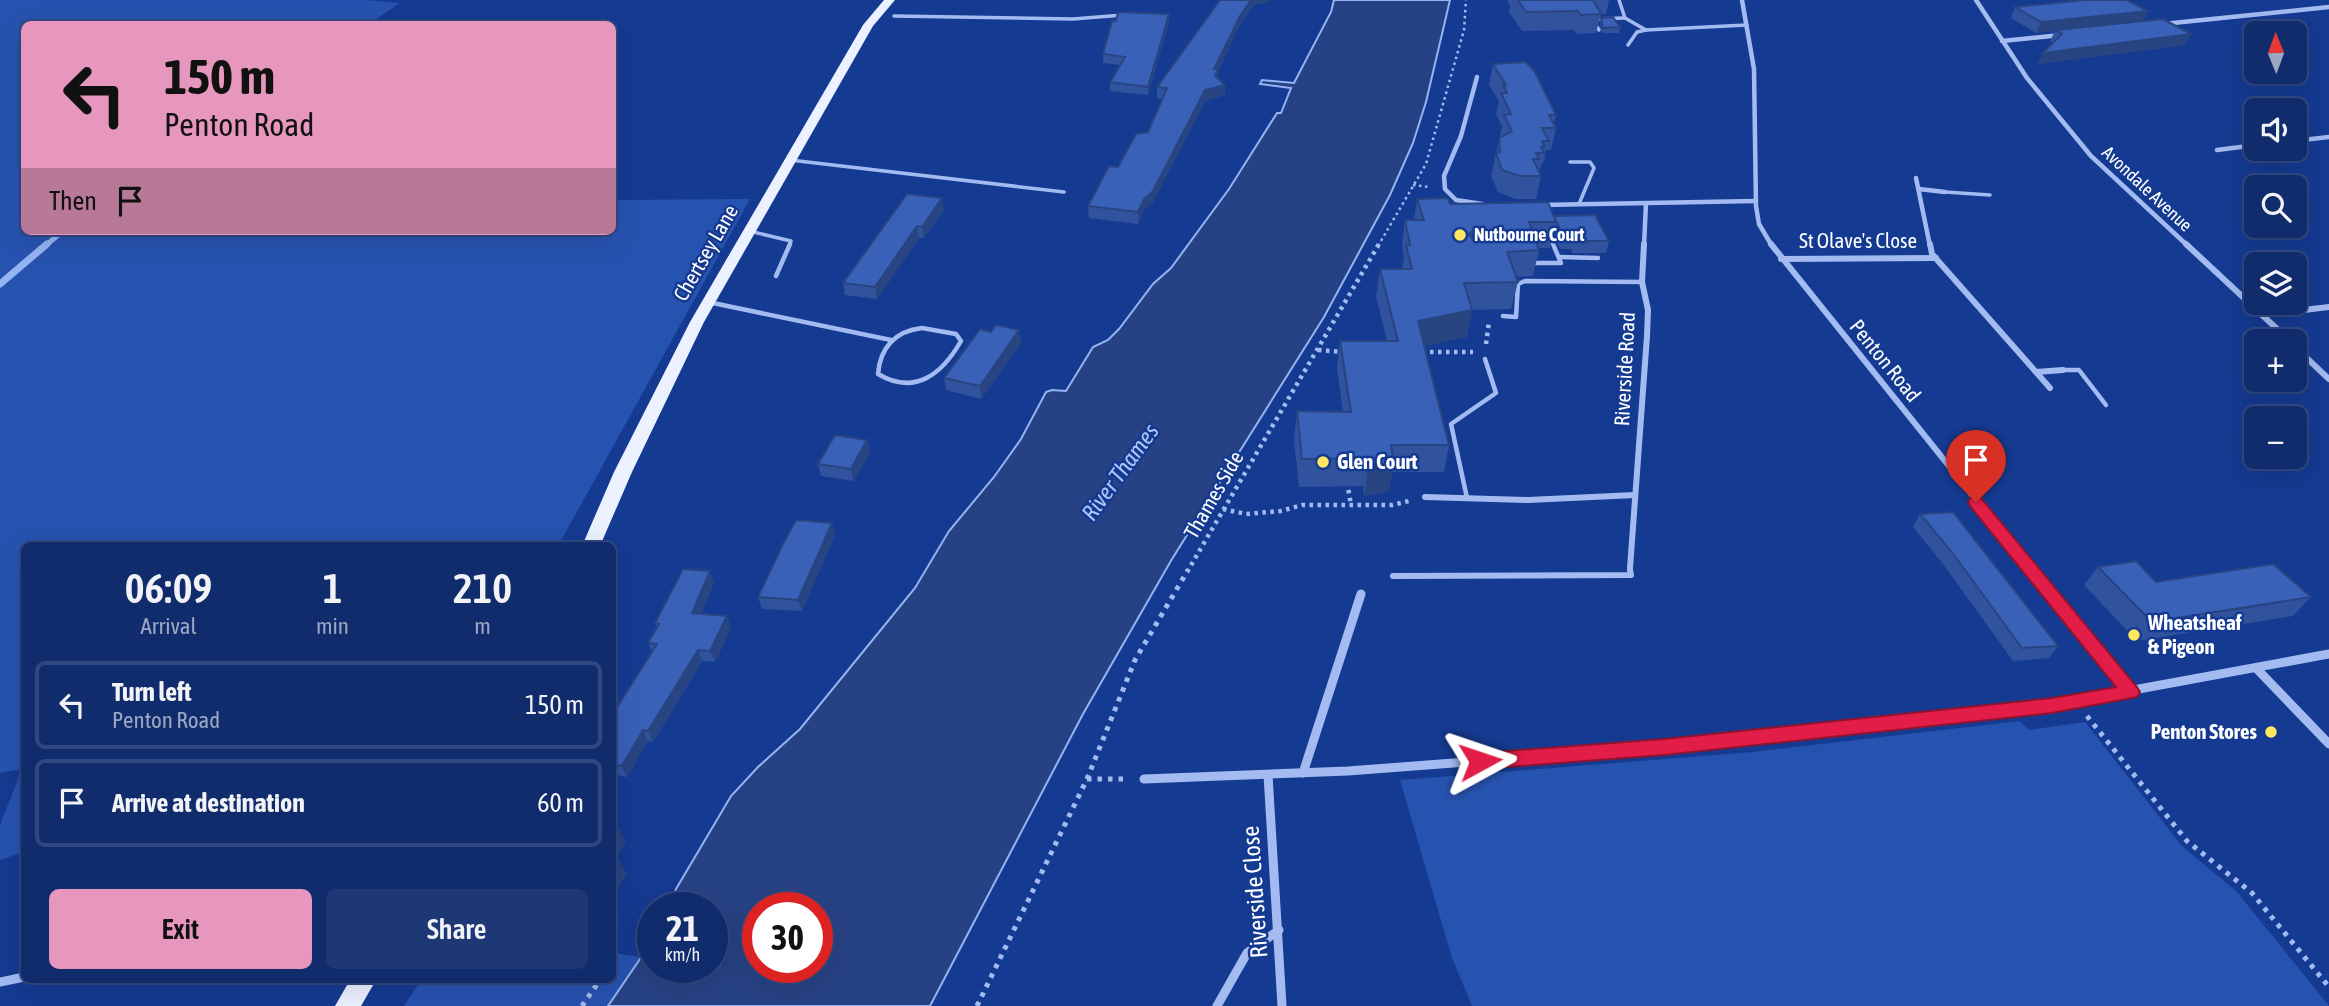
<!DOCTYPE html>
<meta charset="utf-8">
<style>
body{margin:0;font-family:"Asap Condensed",sans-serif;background:#1e3875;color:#f1f3f6;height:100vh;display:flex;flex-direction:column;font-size:26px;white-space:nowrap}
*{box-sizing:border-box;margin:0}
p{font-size:23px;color:#9ca7c2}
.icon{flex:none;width:38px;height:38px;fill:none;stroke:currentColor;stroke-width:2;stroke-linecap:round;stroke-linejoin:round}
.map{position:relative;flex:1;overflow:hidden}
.drawer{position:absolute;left:21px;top:542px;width:595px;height:441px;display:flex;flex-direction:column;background:#102c6d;border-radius:10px;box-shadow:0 7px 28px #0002,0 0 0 2px #304880}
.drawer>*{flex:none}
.banner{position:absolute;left:21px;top:21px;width:595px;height:214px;border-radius:10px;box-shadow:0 7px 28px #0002,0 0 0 2px #304880;background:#e797bd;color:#111;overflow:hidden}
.needle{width:46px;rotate:359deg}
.buttons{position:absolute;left:2244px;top:21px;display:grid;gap:14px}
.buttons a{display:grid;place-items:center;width:63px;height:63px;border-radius:10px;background:#102c6d;box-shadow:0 7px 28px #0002,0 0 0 2px #304880;font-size:35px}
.speed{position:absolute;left:637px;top:892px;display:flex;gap:14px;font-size:35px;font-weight:700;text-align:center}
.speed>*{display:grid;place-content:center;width:91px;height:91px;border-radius:50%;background:#102c6d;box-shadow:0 7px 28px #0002,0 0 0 2px #304880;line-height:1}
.speed small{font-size:18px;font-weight:400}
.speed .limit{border:10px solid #d22;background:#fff;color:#111}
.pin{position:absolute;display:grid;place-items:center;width:60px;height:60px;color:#fff;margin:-72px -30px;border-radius:50% 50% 50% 0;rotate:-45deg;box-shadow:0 0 7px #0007}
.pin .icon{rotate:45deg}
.me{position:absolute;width:77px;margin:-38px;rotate:85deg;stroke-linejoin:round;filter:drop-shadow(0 0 5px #0008)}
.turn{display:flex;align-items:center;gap:24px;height:147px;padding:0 28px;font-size:32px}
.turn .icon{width:91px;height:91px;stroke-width:2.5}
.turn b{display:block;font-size:49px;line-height:60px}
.then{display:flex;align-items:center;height:66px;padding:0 28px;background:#0003;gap:14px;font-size:26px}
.eta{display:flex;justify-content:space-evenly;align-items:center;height:119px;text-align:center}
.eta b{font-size:42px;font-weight:600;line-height:49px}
.primary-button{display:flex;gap:14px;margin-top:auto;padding:14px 28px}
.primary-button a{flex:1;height:80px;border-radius:10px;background:#e797bd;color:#111;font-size:28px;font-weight:600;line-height:80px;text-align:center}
.primary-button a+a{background:#1e3875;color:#f1f3f6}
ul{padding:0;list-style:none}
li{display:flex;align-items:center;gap:21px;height:88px;margin:0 14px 10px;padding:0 14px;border:4px solid #304880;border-radius:10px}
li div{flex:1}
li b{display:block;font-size:26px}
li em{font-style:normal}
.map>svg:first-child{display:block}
</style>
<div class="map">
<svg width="2329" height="1006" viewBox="0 0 2329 1006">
<rect width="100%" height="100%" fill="#153a91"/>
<g fill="#2753b0">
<path d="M0,0H363L400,3L369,24H24V231H612L613,200L750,199L558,546H24V852L0,860V825L22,769L0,773Z"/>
<path d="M2020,721L2029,730L2085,722L2182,846L2237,892L2329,1006H1472L1452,958L1400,780L1753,752Z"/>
<path d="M613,953L641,957L608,1006H404L421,980H612Z"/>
</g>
<path fill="#274284" stroke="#95b4f3" stroke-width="2" fill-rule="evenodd" d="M1334,0H1450L1426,102L1413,143L1390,195L1324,317L1172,559L1083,714L930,1006H608L653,940V968H712V908H668L676,889L731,796L758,767L800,729L915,588L949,531L994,477L1021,439L1046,392L1052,390L1066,391L1093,347L1108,340L1119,329L1153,284L1171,268L1229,189L1277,113H1281L1291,88L1260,84L1262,80L1294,83L1331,12ZM758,908H817V968H758Z"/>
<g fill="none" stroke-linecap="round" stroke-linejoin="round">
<path stroke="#95b4f3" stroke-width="5" d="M45,246L63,231"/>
<path stroke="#95b4f3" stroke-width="7" d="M0,284L47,244"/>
<g stroke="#a3bbf1" stroke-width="2.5" stroke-dasharray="2.5 3.5" stroke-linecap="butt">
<path d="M1413,185L1430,187"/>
<path d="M1378,246L1426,164L1464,30L1466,0"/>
</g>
<g stroke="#a3bbf1" stroke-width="4.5" stroke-dasharray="3.5 4.5" stroke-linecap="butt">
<path d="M1486,344L1489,322"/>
<path d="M1318,350L1344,352"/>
<path d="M1422,352H1473"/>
<path d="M1347,482L1351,505"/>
<path d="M1223,509L1246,514L1281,511L1302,505H1392L1409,501"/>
<path d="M1187,572L1379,244"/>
</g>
<g stroke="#a3bbf1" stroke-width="5" stroke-dasharray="4.5 6" stroke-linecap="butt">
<path d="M2087,716L2187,841L2252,893L2329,987"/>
<path d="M1087,779H1129"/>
<path d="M582,1006L600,980"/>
<path d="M977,1006L1087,779L1135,660L1188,570"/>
</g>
<g stroke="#a3bbf1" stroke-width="3.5">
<path d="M1619,0L1625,18L1646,30L1747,25"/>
<path d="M894,16L1073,19L1123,15"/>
<path d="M1599,30L1592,19L1625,18"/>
<path d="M1628,45L1637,32L1646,30"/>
<path d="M790,160L1064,192"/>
<path d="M1570,162H1590L1594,168L1579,204"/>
<path d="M1945,192L1990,195"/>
<path d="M749,231L791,241L789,246"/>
<path d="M1549,234L1554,246"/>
</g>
<g stroke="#a3bbf1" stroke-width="4.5">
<path d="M1559,257L1598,258"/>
<path d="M1529,263H1561L1553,244"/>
<path d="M776,276L790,244"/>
<path d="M708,302L891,340"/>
<path d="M1503,316L1516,317L1518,284L1525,281L1642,282"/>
<path d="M922,328L956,334L961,341C942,374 915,396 878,374C880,348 895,331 922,328Z"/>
<path d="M2063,370H2079L2106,405"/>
<path d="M1467,498L1451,424L1496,393L1485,359"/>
<path d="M1630,568L1631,572"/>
</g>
<path stroke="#a3bbf1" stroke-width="6" d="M1393,576L1631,575L1630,570"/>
<g stroke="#a3bbf1" stroke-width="4.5">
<path d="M1742,0L1754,69L1756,206L1759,224L1772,246"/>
<path d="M1976,0L2027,78L2091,156L2188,246"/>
<path d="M2163,24L2329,7"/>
<path d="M2002,41L2061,35"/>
<path d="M1477,77L1461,136L1444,176L1445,189L1456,200L1482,204"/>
<path d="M2294,141L2329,137"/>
<path d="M2217,150L2256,145"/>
<path d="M1916,178L1930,246"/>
<path d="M1919,189L1945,192"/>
<path d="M1540,205L1756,201"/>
<path d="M1644,246L1646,203"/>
</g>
<g stroke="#a3bbf1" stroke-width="6">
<path d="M1771,244L2034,572"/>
<path d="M1930,244L1932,254L2050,388"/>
<path d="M2186,244L2290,341"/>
<path d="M1781,259L1936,258"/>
<path d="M2262,315L2329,307"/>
<path d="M2294,346L2329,379"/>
<path d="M2036,372L2063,370"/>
<path d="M1425,497L1528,500L1635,495"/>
<path d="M1630,568L1647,336L1648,310L1642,282L1644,244"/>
</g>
<g stroke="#a3bbf1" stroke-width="9">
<path d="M2032,570L2131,692"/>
<path d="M2256,668L2329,744"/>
<path d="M1303,773L1361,594"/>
<path d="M1268,775L1282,1006"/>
<path d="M1144,779L1348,771L1664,747L2052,705L2329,654"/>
<path d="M0,982L24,977"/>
<path d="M1217,1006L1247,953L1279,930"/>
</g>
<g fill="#ecf1ff" fill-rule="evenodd">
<path d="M884,0H895L873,26L704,322L632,472L600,546H582L614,472L690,322L863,25Z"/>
<path d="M350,980H376L361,1006H335Z"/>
</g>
</g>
<g fill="#31539e">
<path d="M1220,0H1269V2L1254,5L1239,26L1218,72L1217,78L1225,95L1205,101L1153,202L1144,210L1138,224L1089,218L1088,206L1118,167L1148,132L1162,99L1157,98V87Z"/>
<path d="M1507,0H1609L1606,14H1601L1596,33L1576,34L1574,30L1522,31L1509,12L1510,6Z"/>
<path d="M2015,7L2148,11L2142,21L2185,45L2038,64L2043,53L2054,43L2050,41L2055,31L2036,33L2011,18Z"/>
<path d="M1169,14V22L1148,95L1110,91V82L1120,65L1103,63V54Z"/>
<path d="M1601,18L1620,27L1619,33H1602L1600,23Z"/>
<path d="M1493,64L1556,115L1554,124L1556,128L1551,150H1546L1544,163H1542L1539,173L1541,176L1536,199H1515L1498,192L1491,176L1502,127L1496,114L1499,101L1489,85Z"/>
<path d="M907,194L944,210L924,238H919L877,299L845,295L843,283Z"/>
<path d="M1417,199L1554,217L1609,241L1606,253H1573L1571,249H1560L1553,233L1550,248H1538L1539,250L1533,276L1516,277L1518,282L1511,309L1472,310L1467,337L1424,346L1449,445L1444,472H1392L1389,491L1364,496L1363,486L1299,487L1294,439L1297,411L1343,412L1337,368L1340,341H1387L1376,296L1380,269H1402L1404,258L1402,246L1405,220H1414Z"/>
<path d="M1019,330L1021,343L981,399L946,390L944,378L991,332Z"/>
<path d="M867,440L870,453L853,481L821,476L818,464Z"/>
<path d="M1920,514L2058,646L2049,658L2013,661L1943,564L1913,527Z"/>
<path d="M835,535L802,611L762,609L758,597Z"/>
<path d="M2098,567L2156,582L2311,597L2293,616L2137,641L2084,585Z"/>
<path d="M714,582L701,614L727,616L731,628L715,662L702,661L653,742L648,741L627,777L612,774V715L652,652L648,643L657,627L655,623Z"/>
</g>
<g fill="#284481">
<path d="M1251,0H1269V2L1254,5L1239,26L1218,72L1217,80L1215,87L1214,69L1240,16Z"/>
<path d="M2148,11L2142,22L2036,33L2041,22Z"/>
<path d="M1169,14V22L1148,95V87Z"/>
<path d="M2191,34L2185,45L2038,64L2043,53Z"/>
<path d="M1225,85V95L1205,101L1153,202L1144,210L1138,224V212L1144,199L1205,90Z"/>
<path d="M942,198L944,210L924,238L922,227Z"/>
<path d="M917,226L919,238L877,299L875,287Z"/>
<path d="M1472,310L1467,337L1413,348L1418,321Z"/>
<path d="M1019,330L1021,343L981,399L980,386Z"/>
<path d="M867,440L870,453L853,481L851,469Z"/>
<path d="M1394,463L1389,491L1364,496L1368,469Z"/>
<path d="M832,523L835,535L802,611L798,600Z"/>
<path d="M710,571L714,582L696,625L692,613Z"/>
<path d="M727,616L731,628L715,662L710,651Z"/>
<path d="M698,650L702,661L653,742L648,731Z"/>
<path d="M643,730L648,741L627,777L622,766Z"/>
<path d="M620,831L626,842L612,864V843Z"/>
<path d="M620,863L627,874L612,897V876Z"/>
</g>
<g fill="#3961b8" stroke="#284481" stroke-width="2">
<path d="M1220,0H1251L1240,16L1214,69H1218L1215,76L1225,85L1205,90L1153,191L1144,199L1138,212L1088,206L1109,166L1118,167L1136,134L1148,132L1167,88L1157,87Z"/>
<path d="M1518,0H1593L1601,14L1581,15L1578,11L1526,12Z"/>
<path d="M2085,0H2127L2148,11L2041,22L2015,7Z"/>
<path d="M1118,12L1169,14L1148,87L1110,82L1125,57L1103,54L1112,21H1116Z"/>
<path d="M1613,17L1620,27L1603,28L1601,18Z"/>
<path d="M2163,19L2191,34L2043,53L2062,34L2056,30Z"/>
<path d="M1526,62L1535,72L1556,115H1549L1556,128H1542L1549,141H1542L1545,147H1541L1544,153H1536L1539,159H1533L1541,176H1520L1502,170L1496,153L1500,152L1499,138L1512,131L1504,115L1511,114L1501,93H1507L1503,85H1506L1493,64Z"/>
<path d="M907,194L942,198L922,227L917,226L875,287L843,283Z"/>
<path d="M1448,198L1450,204L1548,202L1556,222H1529L1533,232L1473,231L1469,234L1473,240L1536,241L1539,250L1507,252L1518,282L1464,283L1472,310L1418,321L1449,445H1391L1394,463L1368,469L1367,458L1302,459L1297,411L1351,412L1340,341H1398L1380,269H1412L1406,245H1410L1405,220H1424L1417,199Z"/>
<path d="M1595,215L1609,241H1576L1575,237H1563L1554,216Z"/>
<path d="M996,325L1019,330L980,386L944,378L980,329L991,332Z"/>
<path d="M835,435L867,440L851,469L818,464Z"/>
<path d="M1953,512L2058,646L2022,648L1951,551L1920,514Z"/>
<path d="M796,520L832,523L798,600L758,597L783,544Z"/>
<path d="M2136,561L2156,582L2273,564L2311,597L2152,622L2098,567Z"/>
<path d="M683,569L710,571L692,613L727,616L710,651L698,650L648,731L643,730L622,766L612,764V715L657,644L648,643L659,624L655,623Z"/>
<path d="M612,830L620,831L612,843Z"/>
<path d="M612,861L620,863L612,876Z"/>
</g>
<path fill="#e11d48" stroke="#92132f" stroke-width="2" d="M1976,496L1981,498L2137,687L2140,692L2137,697L2052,713L1664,755L1480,769L1473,767L1470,761L1473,756L1480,753L1664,739L2052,698L2116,687L1970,506L1968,502L1970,498Z"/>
<g fill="#ffe762" stroke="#153a91" stroke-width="2.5">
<circle cx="1460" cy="235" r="7"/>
<circle cx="1323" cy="462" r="7"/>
<circle cx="2134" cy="635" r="7"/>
<circle cx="2271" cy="732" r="7"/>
</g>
<g text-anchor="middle" stroke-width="5" stroke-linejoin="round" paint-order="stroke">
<g font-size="18" fill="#fff" stroke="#153a91">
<text transform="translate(2147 189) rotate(43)" y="6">Avondale Avenue</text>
</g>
<g font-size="18" font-weight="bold" fill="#fff" stroke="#153a91" text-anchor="start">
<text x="1474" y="241">Nutbourne Court</text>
</g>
<g font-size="21" fill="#fff" stroke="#153a91">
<text x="1858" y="248">St Olave's Close</text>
<text transform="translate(706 253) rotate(-60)" y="7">Chertsey Lane</text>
<text transform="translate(1885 361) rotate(51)" y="7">Penton Road</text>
<text transform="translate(1625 369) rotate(-87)" y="7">Riverside Road</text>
<text transform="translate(1214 495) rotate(-60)" y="7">Thames Side</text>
</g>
<g font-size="21" font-weight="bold" fill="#fff" stroke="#153a91" text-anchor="start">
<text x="1337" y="469">Glen Court</text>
<text x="2148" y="630">Wheatsheaf<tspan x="2148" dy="24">&amp; Pigeon</tspan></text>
<text x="2257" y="739" text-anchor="end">Penton Stores</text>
</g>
<g font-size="23" font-style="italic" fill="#afc6f8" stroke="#153a91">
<text transform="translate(1120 472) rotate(-54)" y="8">River Thames</text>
</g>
<g font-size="24" fill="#fff" stroke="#153a91">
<text transform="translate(1255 892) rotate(-94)" y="8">Riverside Close</text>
</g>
</g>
</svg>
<div class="buttons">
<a><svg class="needle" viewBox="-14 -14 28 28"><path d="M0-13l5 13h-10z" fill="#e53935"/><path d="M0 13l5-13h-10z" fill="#9ca7c2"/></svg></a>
<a><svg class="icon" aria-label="sound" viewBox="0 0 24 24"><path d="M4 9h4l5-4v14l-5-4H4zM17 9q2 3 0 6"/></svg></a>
<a><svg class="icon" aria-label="search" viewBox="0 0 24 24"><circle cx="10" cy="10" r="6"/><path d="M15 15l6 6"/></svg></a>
<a><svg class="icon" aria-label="layers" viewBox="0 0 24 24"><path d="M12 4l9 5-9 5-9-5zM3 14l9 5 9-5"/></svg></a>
<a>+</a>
<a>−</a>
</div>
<div class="speed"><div>21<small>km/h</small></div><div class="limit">30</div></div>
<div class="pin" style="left:1976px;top:502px;background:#d93025"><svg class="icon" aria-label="arrive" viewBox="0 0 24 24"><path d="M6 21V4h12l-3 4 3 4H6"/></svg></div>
<svg class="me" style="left:1480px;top:761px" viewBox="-20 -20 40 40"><path d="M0-17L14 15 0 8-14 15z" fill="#e11d48" stroke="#fff" stroke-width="4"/></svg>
<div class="banner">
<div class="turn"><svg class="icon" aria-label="left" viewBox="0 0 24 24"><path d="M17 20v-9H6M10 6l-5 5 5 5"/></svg><div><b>150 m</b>Penton Road</div></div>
<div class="then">Then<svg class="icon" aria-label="arrive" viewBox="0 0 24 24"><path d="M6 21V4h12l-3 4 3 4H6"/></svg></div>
</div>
<section class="drawer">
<div class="eta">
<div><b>06:09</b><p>Arrival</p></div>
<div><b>1</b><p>min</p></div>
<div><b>210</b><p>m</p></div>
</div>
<ul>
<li><svg class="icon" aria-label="left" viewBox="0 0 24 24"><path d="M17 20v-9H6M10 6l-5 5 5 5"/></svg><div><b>Turn left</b><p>Penton Road</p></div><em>150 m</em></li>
<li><svg class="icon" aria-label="arrive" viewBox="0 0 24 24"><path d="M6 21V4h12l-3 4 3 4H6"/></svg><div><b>Arrive at destination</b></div><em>60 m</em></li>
</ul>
<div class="primary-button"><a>Exit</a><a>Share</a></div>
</section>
</div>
